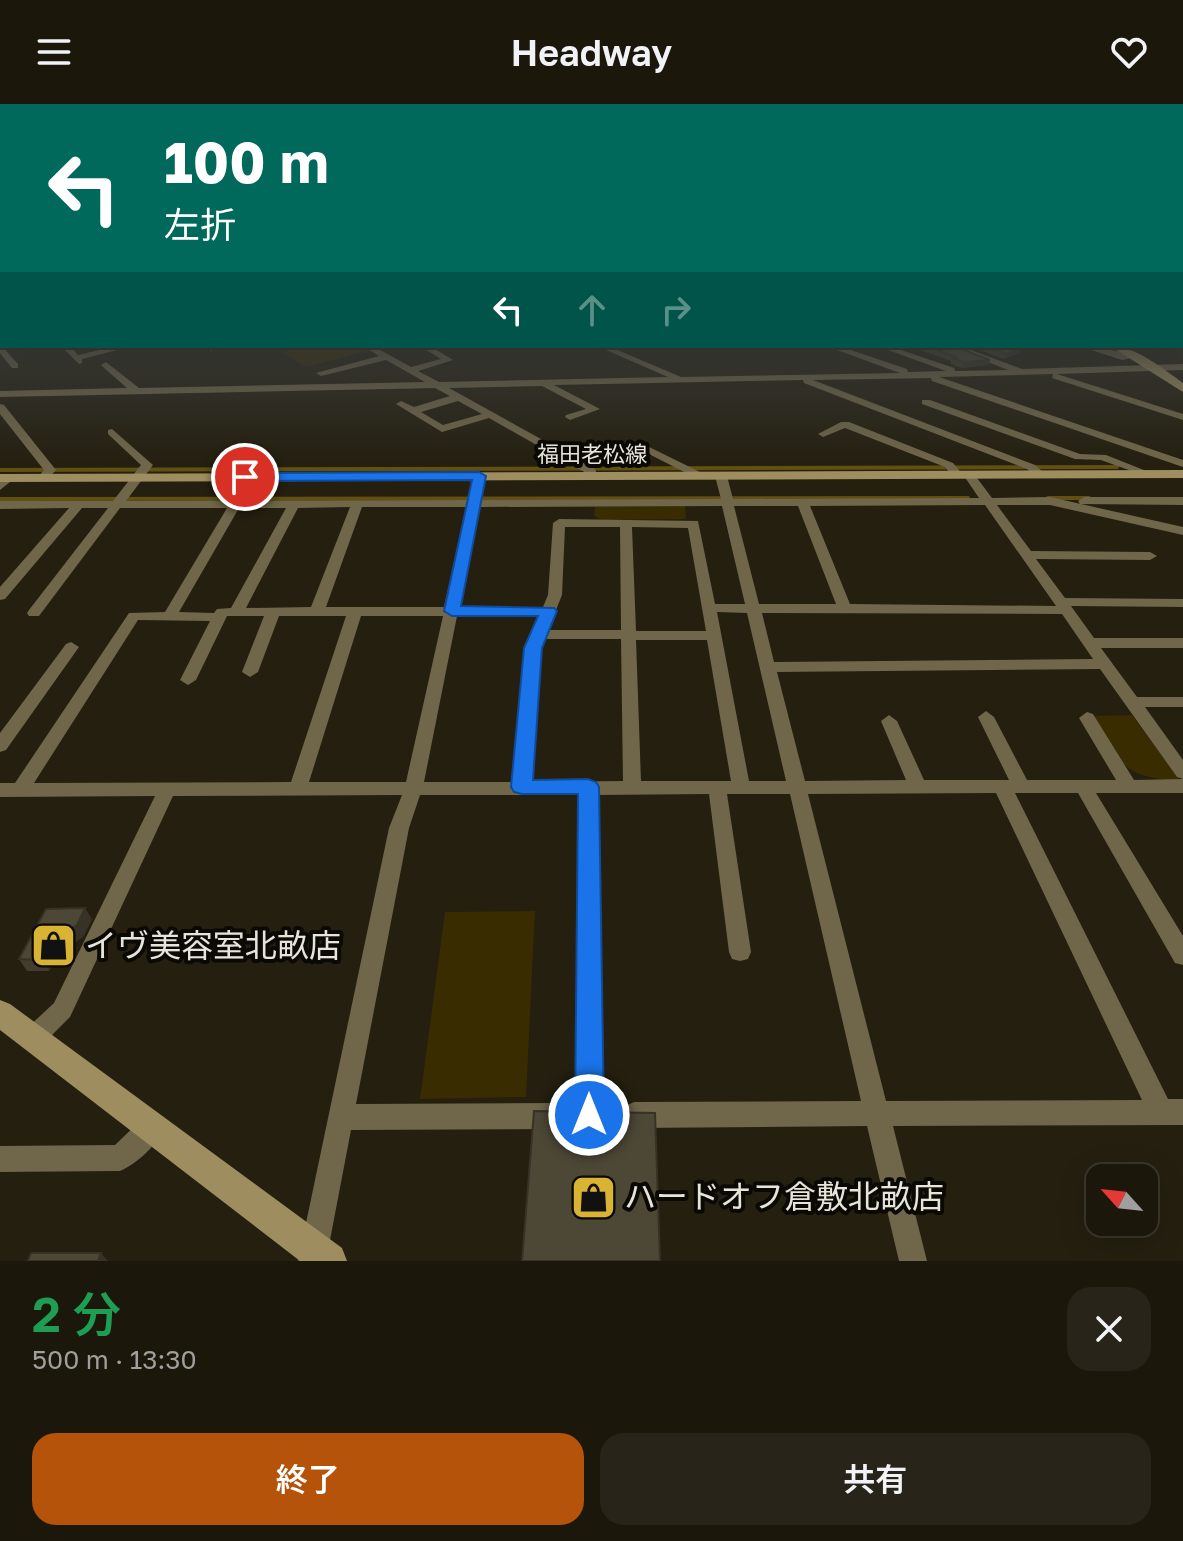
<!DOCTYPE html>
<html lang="ja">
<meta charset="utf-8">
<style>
body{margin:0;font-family:"Golos Text","Noto Sans JP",sans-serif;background:#282419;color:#f1f3f6;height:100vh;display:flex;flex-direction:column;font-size:30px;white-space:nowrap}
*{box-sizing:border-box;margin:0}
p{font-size:26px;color:#a09f9d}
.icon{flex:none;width:44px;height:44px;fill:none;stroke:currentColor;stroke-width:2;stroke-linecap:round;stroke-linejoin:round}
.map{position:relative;height:1157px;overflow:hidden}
.sheet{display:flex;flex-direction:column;background:#1b170b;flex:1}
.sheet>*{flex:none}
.banner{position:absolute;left:0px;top:0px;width:1184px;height:244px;box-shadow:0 8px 32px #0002,0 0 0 2px #39362c;background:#00695c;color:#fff;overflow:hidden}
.needle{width:52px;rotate:297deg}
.controls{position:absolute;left:1086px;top:1060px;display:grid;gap:16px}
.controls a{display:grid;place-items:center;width:72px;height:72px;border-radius:16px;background:#1b170b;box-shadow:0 8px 32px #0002,0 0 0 2px #39362c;font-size:40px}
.pin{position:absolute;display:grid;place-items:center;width:68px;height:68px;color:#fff;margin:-34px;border:4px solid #fff;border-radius:50%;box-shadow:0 2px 8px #0007}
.me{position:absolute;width:88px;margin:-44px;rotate:0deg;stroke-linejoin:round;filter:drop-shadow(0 0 6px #0008)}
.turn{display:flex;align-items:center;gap:28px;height:168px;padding:0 32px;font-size:36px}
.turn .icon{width:104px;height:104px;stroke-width:2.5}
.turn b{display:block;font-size:56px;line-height:68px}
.lanes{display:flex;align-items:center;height:76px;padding:0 32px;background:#0003;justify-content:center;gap:40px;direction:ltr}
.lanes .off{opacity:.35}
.round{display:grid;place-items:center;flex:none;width:84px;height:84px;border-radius:24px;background:#282419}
.head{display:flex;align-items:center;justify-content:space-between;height:136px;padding:0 32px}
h1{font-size:48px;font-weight:600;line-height:60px;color:#1e9e55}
.primary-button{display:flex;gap:16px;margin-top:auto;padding:16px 32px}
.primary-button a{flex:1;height:92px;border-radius:24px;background:#b45309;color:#fff;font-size:32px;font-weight:600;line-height:92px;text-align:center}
.primary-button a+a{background:#282419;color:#f1f3f6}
header{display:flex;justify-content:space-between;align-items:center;height:104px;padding:0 32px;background:#1b170b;font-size:36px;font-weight:600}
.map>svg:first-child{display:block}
</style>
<header><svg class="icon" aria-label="menu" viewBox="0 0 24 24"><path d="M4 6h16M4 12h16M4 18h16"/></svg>Headway<svg class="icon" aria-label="heart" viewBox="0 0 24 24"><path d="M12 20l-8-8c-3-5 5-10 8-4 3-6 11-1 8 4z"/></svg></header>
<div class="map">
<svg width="1183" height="1157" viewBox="0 0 1183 1157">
<rect width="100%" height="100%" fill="#241f0f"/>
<g fill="#392c00">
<path d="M306,242H363L371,246L306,263L281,248Z"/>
<path d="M685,402L686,415L602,416L594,412L595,403Z"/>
<path d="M1132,611L1181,678C1118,671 1124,662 1092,612Z"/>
<path d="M535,807L526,993L420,995L445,808Z"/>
</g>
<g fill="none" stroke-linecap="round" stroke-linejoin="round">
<g stroke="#625013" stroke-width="4">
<path d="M0,366L1117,363"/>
<path d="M1048,394H1089"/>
<path d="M0,395L968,394"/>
</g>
<g fill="#706649" fill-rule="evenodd">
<rect x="1182" y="204" width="1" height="5"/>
<rect x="0" y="205" width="2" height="4"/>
<path d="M0,240L18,260V264H12L0,249Z"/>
<path d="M61,242H70L78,251L113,243L117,246L82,255V259L79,260Z"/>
<path d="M204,242H214L215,244L211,247Z"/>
<path d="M363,242H373L411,263L441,255L420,242H430L453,256L418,267L439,278L668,273L597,242H608L681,273L900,269L826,242H839L907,265L908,268L946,267L877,242H889L954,264L955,267L1008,266L948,242H960L1022,265L1183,260V266L1057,270L1183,310V316L1052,274L1053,270L939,273L1183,356V363L932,277L931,274L813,276L1035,361L1045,370V374H1037L1027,365L804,279L803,276L554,281L600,305L570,316L565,313L566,311L586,305L542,282L449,284L595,365L598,372L592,375L588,374L586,369L489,314L442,328L396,300L401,297L414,303L450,292L435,284L0,293V287L127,284L103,263L101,261L106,258L139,284L425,278L386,256L321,272L316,269L379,252ZM458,297L482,310L443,321L421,308Z"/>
<path d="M1079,242H1093L1139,252L1122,256Z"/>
<path d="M922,296H930L1080,350L1106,351L1154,370L1148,373L1101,356L1075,355L922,300Z"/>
<path d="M0,300L4,301L56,366L48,375L38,373L44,366L0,310Z"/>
<path d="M841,318H849L953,359L964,372L954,374L945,363L845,324L823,333L818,330Z"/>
<path d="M112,325L153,361L126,397L468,396L473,372L479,369L485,372L480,396L721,395L715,372L721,369L727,372L733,395L979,394L964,372L970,369L974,370L992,394L1050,393L1183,423V431L1050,401H997L1031,447L1150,448L1157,452L1150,456L1036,455L1065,494L1183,495V503L1071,502L1094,534H1183V544H1101L1137,593H1183V603H1145L1183,656V675L1177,673L1100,565L777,568L805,677L906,676L881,617L889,611L897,617L924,676H1009L978,613L986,607L994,613L1027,676H1116L1079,614L1087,608L1093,610L1134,676L1183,675V689H1096L1183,832V861L1175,859L1078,689H1015L1168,995H1183V1021L893,1022L927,1157H899L867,1022L634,1024L625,1020L621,1011L625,1002L634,998L861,997L790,690H727L751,848L748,855L740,857L732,855L729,848L709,690L597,691L602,1011L598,1020L589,1024L580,1020L576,1011L579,691H420L409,724L356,1000L555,999L564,1003L568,1012L564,1021L555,1025L351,1026L326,1157H298L389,724L402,691L173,692L70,913L41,942L33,945L25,942L21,934L25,926L54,899L155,692L0,693V679H15L129,509L165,508L227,404H120L39,512H29L27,509L29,506L108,404H82L5,495L0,496V483L69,404L0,405V397H113L141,361L108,330V326ZM985,401L1056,502L850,500L810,402ZM722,402L745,500H715L698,417L559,415L553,419L548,491L543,503H459L479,403ZM734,402H798L836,500H759ZM350,403L311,503L246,504L298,404ZM362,403H466L444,503H326ZM239,404H286L231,504L217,505L214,509L179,508ZM565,423H620L621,526H548L562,491ZM632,423L688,424L706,527H636ZM717,508L747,509L786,677H749ZM762,509L1062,510L1093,555L774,558ZM539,511L525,544L513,678H424L457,512ZM227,512H264L242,568L250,573L258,568L279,512H346L291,678L34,679L138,516L210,517L180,576L188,581L196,576ZM361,512H443L406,678H309ZM544,535H621L623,677L532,678L541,544ZM636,536H707L731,677H641ZM996,689L1142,996L886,997L808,690Z"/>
<path d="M639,338L704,370L706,372L696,374L635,343V339Z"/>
<path d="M9,371L15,374L0,386V376Z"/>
<path d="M1084,393H1183V401L1080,400L1078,397Z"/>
<path d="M71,538L79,543L6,646L0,648V629L66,540Z"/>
<path d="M152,1010L161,1014L165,1023C158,1040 137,1060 120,1067L0,1068V1042L115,1041L143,1014Z"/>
</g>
<g fill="#9e8e5f" fill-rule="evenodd">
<path d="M1110,242C1136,242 1162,264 1183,279V288Z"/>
<path d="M1183,366V374L0,378V370Z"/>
<path d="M0,896L10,900L342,1144L347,1157H300L0,926Z"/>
</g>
</g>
<g fill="#423d2e">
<path d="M909,242H954L990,256L988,261L962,264L951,260V257Z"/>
<path d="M969,242H1023L1019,243L1021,244L1020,249L1004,255Z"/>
<path d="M92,815L83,833L60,848L49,867H27L19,855Z"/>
</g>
<g fill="#363226">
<path d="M1021,244L1020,249L1004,255L1006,250Z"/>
<path d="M990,256L988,261L962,264L964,258Z"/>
<path d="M85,804L92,815L83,833L60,848L49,867L42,856L53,836Z"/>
<path d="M101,1149L108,1157H98Z"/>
</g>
<g fill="#4d4736" stroke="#363226" stroke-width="2">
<path d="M926,242H954L990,256L964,258L952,254L956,253Z"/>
<path d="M984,242H1015L1021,244L1006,250Z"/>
<path d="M85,804L77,821L53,836L42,856L19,855L46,805Z"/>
<path d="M534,1007L655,1009L660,1157H522Z"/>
<path d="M31,1149H101L98,1157H28Z"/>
</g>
<linearGradient id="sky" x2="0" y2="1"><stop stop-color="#141108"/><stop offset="0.55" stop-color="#3f4242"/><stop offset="1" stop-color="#3f4242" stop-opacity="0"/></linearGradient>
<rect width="1183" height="360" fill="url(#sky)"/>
<path fill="#1a73e8" stroke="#114b97" stroke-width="2" d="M479,368L486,372L461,502L554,504L557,507L542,544L533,676L588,675L596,678L599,683L604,1011L599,1022L589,1026L579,1022L575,1011L578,690H522L514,688L511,683L524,544L538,512H452L444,507L472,376L245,377L239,373L245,369Z"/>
<defs>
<symbol id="shop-square" viewBox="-11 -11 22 22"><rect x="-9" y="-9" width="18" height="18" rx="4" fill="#d9b334" stroke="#0b0904"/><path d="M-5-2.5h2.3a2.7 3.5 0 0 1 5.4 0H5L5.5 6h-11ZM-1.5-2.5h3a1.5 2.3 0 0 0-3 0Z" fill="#111"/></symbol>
</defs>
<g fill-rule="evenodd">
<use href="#shop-square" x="28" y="816" width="51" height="51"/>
<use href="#shop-square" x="568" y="1068" width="51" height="51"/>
</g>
<g text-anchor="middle" stroke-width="8" stroke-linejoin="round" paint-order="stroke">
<g font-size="22" fill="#e7e4da" stroke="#0b0904">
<text x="592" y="358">福田老松線</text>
</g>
<g font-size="32" fill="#e7e4da" stroke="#0b0904" text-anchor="start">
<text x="85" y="853">イヴ美容室北畝店</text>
<text x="624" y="1104">ハードオフ倉敷北畝店</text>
</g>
</g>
</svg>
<div class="controls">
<a><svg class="needle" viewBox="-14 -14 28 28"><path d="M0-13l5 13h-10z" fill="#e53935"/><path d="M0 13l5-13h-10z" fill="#a09f9d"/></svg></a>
</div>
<div class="pin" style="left:245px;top:373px;background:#d93025"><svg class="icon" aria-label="arrive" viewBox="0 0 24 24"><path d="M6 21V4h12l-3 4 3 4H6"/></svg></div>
<svg class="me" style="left:589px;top:1011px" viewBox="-20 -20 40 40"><circle r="17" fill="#1a73e8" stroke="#fff" stroke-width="3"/><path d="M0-11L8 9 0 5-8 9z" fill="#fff"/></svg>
<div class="banner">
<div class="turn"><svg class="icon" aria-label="left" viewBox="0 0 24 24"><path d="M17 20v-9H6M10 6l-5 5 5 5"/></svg><div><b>100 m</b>左折</div></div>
<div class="lanes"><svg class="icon" aria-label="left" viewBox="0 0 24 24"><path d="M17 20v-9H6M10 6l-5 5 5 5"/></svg><svg class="icon off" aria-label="ahead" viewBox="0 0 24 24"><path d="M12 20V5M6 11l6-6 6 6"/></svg><svg class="icon off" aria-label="right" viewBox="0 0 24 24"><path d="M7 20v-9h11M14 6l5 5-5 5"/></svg></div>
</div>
</div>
<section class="sheet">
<div class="head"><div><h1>2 分</h1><p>500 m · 13:30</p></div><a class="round"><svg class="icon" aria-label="close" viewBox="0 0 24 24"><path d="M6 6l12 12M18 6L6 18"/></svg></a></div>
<div class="primary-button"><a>終了</a><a>共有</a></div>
</section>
